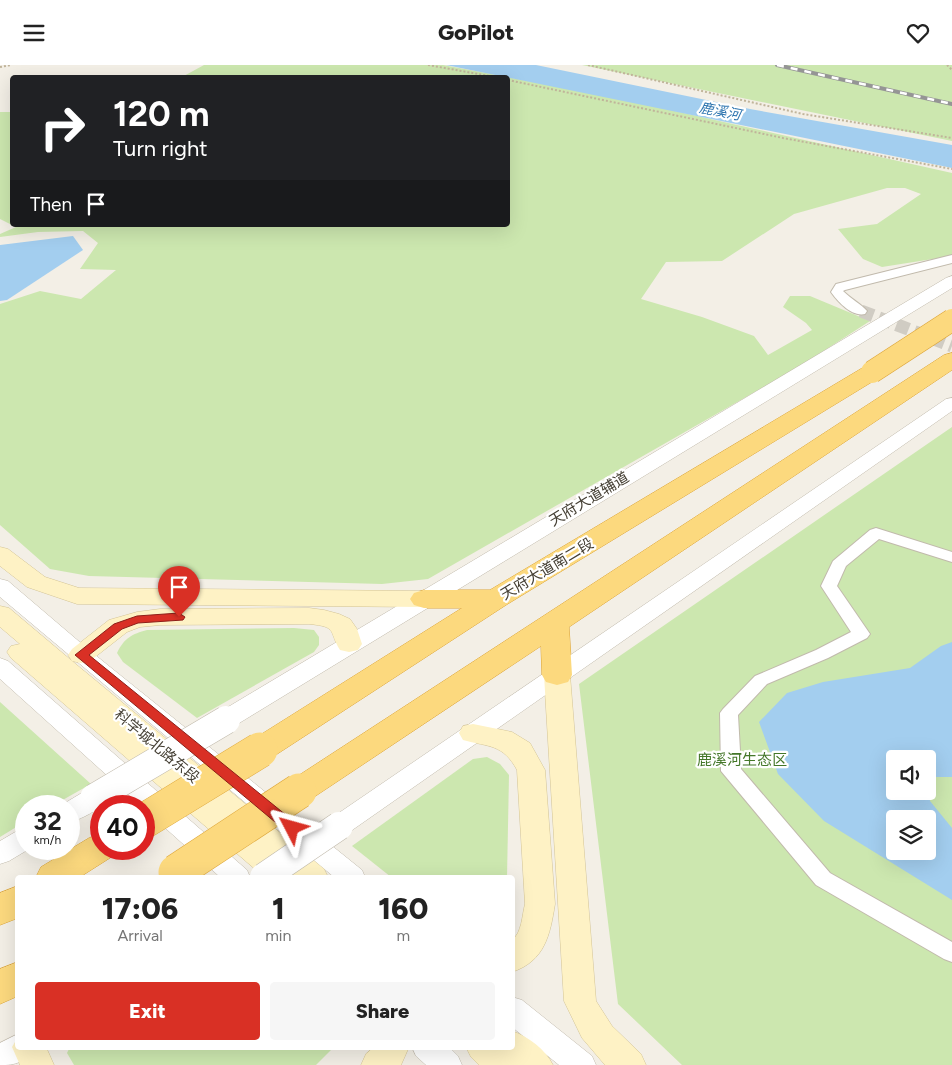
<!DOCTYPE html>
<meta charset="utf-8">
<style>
body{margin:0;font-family:Figtree,"Noto Sans SC",sans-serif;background:#f6f6f6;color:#222;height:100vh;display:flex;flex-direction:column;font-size:19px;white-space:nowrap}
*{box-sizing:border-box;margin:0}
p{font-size:16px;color:#767676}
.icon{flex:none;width:28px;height:28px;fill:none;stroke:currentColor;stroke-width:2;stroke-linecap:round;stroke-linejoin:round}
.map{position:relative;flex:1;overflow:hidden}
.sheet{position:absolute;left:15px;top:810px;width:500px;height:175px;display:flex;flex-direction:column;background:#fff;border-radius:5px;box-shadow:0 5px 20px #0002}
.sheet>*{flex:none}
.guide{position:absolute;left:10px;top:10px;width:500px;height:152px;border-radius:5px;box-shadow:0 5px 20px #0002;background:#202124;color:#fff;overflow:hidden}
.controls{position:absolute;left:886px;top:685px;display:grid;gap:10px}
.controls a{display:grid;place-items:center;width:50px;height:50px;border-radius:5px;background:#fff;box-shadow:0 5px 20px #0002;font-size:25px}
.speed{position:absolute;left:15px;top:730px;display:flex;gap:10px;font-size:25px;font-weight:700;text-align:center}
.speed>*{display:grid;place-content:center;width:65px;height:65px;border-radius:50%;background:#fff;box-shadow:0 5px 20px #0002;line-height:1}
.speed small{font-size:12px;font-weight:400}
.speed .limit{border:8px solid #d22;background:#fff;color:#111}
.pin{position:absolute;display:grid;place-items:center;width:42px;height:42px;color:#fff;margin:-51px -21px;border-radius:50% 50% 50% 0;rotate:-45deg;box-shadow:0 0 5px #0007}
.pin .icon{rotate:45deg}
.me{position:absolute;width:55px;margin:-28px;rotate:309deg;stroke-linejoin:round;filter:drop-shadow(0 0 4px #0008)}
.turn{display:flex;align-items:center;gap:18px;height:105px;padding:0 20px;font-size:22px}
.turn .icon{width:65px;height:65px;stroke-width:2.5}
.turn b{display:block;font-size:35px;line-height:42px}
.then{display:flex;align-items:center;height:48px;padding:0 20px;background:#0003;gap:10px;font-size:19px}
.eta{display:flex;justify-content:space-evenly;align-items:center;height:85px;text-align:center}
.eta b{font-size:30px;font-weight:800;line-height:35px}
.button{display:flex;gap:10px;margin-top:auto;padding:10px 20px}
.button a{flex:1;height:58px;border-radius:5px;background:#d93025;color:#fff;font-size:20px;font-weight:800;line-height:58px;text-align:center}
.button a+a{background:#f6f6f6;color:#222}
header{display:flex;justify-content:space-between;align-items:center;height:65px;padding:0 20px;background:#fff;font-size:22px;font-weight:800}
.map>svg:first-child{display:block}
</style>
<header><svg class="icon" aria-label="menu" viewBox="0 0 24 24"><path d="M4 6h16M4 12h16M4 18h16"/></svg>GoPilot<svg class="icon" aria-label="heart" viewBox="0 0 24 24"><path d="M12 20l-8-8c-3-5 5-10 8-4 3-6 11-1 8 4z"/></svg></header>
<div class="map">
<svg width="952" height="1000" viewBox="0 0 952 1000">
<rect width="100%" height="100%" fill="#f3efe6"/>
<g fill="#cce7af" fill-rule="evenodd">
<path d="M204,0H443L608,31L952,108V191L882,202L863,194L838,164L877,159L921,129L905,123H887L794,149L722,196L666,197L641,234L702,252L754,271L768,290L812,265L806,258L783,242L790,231H810L870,256L802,300L428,514L382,519L89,511L50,504L0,460V239L40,226L81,234L116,205L80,204L98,178L83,166L38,167L0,172V169L16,162L0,154V47H12V160H508V12H182Z"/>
<path d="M582,0H952V76Z"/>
<path d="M952,362V1000H682L618,939L579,619ZM895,694H928V726H895ZM895,754H928V786H895Z"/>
<path d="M294,563L314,565L319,572V580L314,587L197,653L123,597L117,588C124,573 132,569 147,565Z"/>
<path d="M0,637L91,719L52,741H26V756L0,772Z"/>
<path d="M487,692L500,699L509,710L507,812H391L352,781L473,694Z"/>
<path d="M70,982H333V983L316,1000H74L67,988Z"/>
</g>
<g fill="#a3ceef" fill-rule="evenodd">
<path d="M446,0H536L750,44L952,80V103Z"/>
<path d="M73,171L83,185L7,235L0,236V180Z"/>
<path d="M952,577V712H928V694H895V726H928V717L930,736L952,763V835L824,756L778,709L759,657L787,628L823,617L910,603L941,581ZM895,754H928V786H895Z"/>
</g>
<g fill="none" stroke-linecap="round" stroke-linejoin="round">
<path stroke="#d0ccc3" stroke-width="13" stroke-dasharray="13 6" stroke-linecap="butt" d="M861,246L952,281"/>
<defs>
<g id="minor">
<path d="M952,190V198L845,225L843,226C851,234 861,239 867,246L865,249C852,252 838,237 831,227L836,219Z"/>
<path d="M876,463L952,487V497L879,474L846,501L837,521L870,569L867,573L828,593L767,619L738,650L741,704L830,808L952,877V897L944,894L816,820L721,706L720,648L723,644L755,611L816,585L851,567L821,521L833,496L870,465Z"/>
</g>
<g id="tertiary">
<path d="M952,211V223L236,660L227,662L218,660L215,654L218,648L946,213Z"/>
<path d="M952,333V346L348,768L339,771L330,768L326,761L330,754L946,334Z"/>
<path d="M0,514L8,516L89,585L362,805L365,812H334L0,532Z"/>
<path d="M0,593L8,596L247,805L250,812H220L144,744V741H141L0,614Z"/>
<path d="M94,724L103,726L107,733C100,745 82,754 69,757V741H60L85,726Z"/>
<path d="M26,763V784H29L9,796L0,799V776L17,766Z"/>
<path d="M512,932L522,935L592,991L596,1000H559L512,962Z"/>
<path d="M18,969V982H33C25,998 16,1000 0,1000V978Z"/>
<path d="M412,982H449L458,991L462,1000H426L416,991Z"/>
</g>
<g id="secondary">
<path d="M0,482L8,484L45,512L79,523L424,526L433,529L436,534L433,539L424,542L77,539L27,522L0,501Z"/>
<path d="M0,541L9,543L72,596L68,590L72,584L109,555L137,547L160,544L309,543L324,545L339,549L350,554L357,564L362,579L358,585L349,587L340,585C328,565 338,562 309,559L160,560L140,562L127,567L90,596L81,598L72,596L324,804L328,812H264L11,593L7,587L11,581L20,579L0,562Z"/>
<path d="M557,601L566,604L570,610L596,936L612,961L641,989L646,1000H605L582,973L564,936L544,610L548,604Z"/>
<path d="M473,659L512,667L530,678L545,705L555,839C550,870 545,896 512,907V875C522,868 522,850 525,839L517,705C503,679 489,682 463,675L459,668L463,661Z"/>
<path d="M512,966C529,972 545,984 553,1000H479L471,992L466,982H512Z"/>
<path d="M18,972V982H46L54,1000H20L12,982Z"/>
<path d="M374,982H409L401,1000H361L366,989Z"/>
</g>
<g id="trunk">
<path d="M952,288V305L569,562L572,610L568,617L557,620L546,617L542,610L541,581L311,734L299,738L287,734L283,726L287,718L944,290Z"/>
<path d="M872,300L880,302L883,307L880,312L506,540L271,693L260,696L249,693L244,685L249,677L462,543H424L414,540L410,534L414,528L424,525H490L864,302Z"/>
<path d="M101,769V784H117L113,791L80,812H36L41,802L89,773Z"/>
<path d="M18,821V853L0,860V828Z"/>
<path d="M18,897V931L0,939V904Z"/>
</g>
</defs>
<use href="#minor" stroke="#c1baac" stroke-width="2"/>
<use href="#tertiary" stroke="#c1baac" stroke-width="1"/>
<use href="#secondary" stroke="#d3c496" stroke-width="1"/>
<use href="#trunk" stroke="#dca437" stroke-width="1"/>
<g stroke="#c0b49a" stroke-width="2" stroke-dasharray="2 2" stroke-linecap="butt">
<path d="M428,0L495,12"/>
<path d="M588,0L803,49L952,73"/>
<path d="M947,0L952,5"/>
<path d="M0,2L11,0"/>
<path d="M508,15L783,73L952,104"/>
</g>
<use href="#minor" fill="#fff" fill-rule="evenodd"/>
<use href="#tertiary" fill="#fff" fill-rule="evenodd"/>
<use href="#secondary" fill="#fef2c5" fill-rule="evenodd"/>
<use href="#trunk" fill="#fcd97e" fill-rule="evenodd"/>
<defs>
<path id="rail" d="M777,0L952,39"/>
</defs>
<use href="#rail" stroke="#959595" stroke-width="4"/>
<use href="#rail" stroke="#fff" stroke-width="2.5" stroke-dasharray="7" stroke-linecap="butt"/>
<defs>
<path id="tertiary-bridge-far1" d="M224,656L227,654"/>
<g id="tertiary-bridge">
<path d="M94,733L226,655"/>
<path d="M264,812L339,761"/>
</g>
<path id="trunk-bridge-far1" d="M872,307L952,255"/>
<g id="trunk-bridge">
<path d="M144,756L260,685"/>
<path d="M176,807L299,726"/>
</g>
</defs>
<use href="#tertiary-bridge-far1" stroke="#c1baac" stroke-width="22" stroke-linecap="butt"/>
<use href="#tertiary-bridge" stroke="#c1baac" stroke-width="29" stroke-linecap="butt"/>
<use href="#trunk-bridge-far1" stroke="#dca437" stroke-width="23" stroke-linecap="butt"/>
<use href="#trunk-bridge" stroke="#dca437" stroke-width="36" stroke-linecap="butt"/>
<use href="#tertiary-bridge-far1" stroke="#fff" stroke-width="21"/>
<use href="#tertiary-bridge" stroke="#fff" stroke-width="28"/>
<use href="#trunk-bridge-far1" stroke="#fcd97e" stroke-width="22"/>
<use href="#trunk-bridge" stroke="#fcd97e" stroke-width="35"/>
</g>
<path fill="#d93025" stroke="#8d1f18" d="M179,548L185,552L183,555L138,558L122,564L89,590L297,759L299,763L297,767L292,768L287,767L75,590L114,559L137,551Z"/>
<g text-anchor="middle" stroke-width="4.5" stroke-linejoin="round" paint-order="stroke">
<g font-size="14" font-style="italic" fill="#3076b0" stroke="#fff">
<text transform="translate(720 46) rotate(11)" y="5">鹿溪河</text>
</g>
<g font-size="15" fill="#464035" stroke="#fff">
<text transform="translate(589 434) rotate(-31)" y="5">天府大道辅道</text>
<text transform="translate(547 504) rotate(-31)" y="5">天府大道南二段</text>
<text transform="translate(157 681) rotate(40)" y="5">科学城北路东段</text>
</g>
<g font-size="15" fill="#447729" stroke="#fff">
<text x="742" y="700">鹿溪河生态区</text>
</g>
</g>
</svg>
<div class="controls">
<a><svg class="icon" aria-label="sound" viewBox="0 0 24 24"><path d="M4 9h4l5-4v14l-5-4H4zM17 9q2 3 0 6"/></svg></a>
<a><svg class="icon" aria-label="layers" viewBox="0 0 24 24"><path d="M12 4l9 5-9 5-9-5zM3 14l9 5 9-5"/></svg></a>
</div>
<div class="speed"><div>32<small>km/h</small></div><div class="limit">40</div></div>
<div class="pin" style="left:179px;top:552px;background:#d93025"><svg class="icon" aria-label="arrive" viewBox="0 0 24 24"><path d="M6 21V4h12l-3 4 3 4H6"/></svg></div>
<svg class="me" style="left:292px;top:763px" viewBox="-20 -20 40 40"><path d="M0-17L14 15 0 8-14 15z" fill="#d93025" stroke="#fff" stroke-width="4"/></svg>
<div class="guide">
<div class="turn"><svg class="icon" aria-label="right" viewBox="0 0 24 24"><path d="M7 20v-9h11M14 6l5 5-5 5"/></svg><div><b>120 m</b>Turn right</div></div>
<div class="then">Then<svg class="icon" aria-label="arrive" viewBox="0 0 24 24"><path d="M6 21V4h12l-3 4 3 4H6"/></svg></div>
</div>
<section class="sheet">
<div class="eta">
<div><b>17:06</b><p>Arrival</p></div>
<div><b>1</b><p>min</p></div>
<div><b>160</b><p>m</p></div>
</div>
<div class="button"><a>Exit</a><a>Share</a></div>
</section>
</div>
